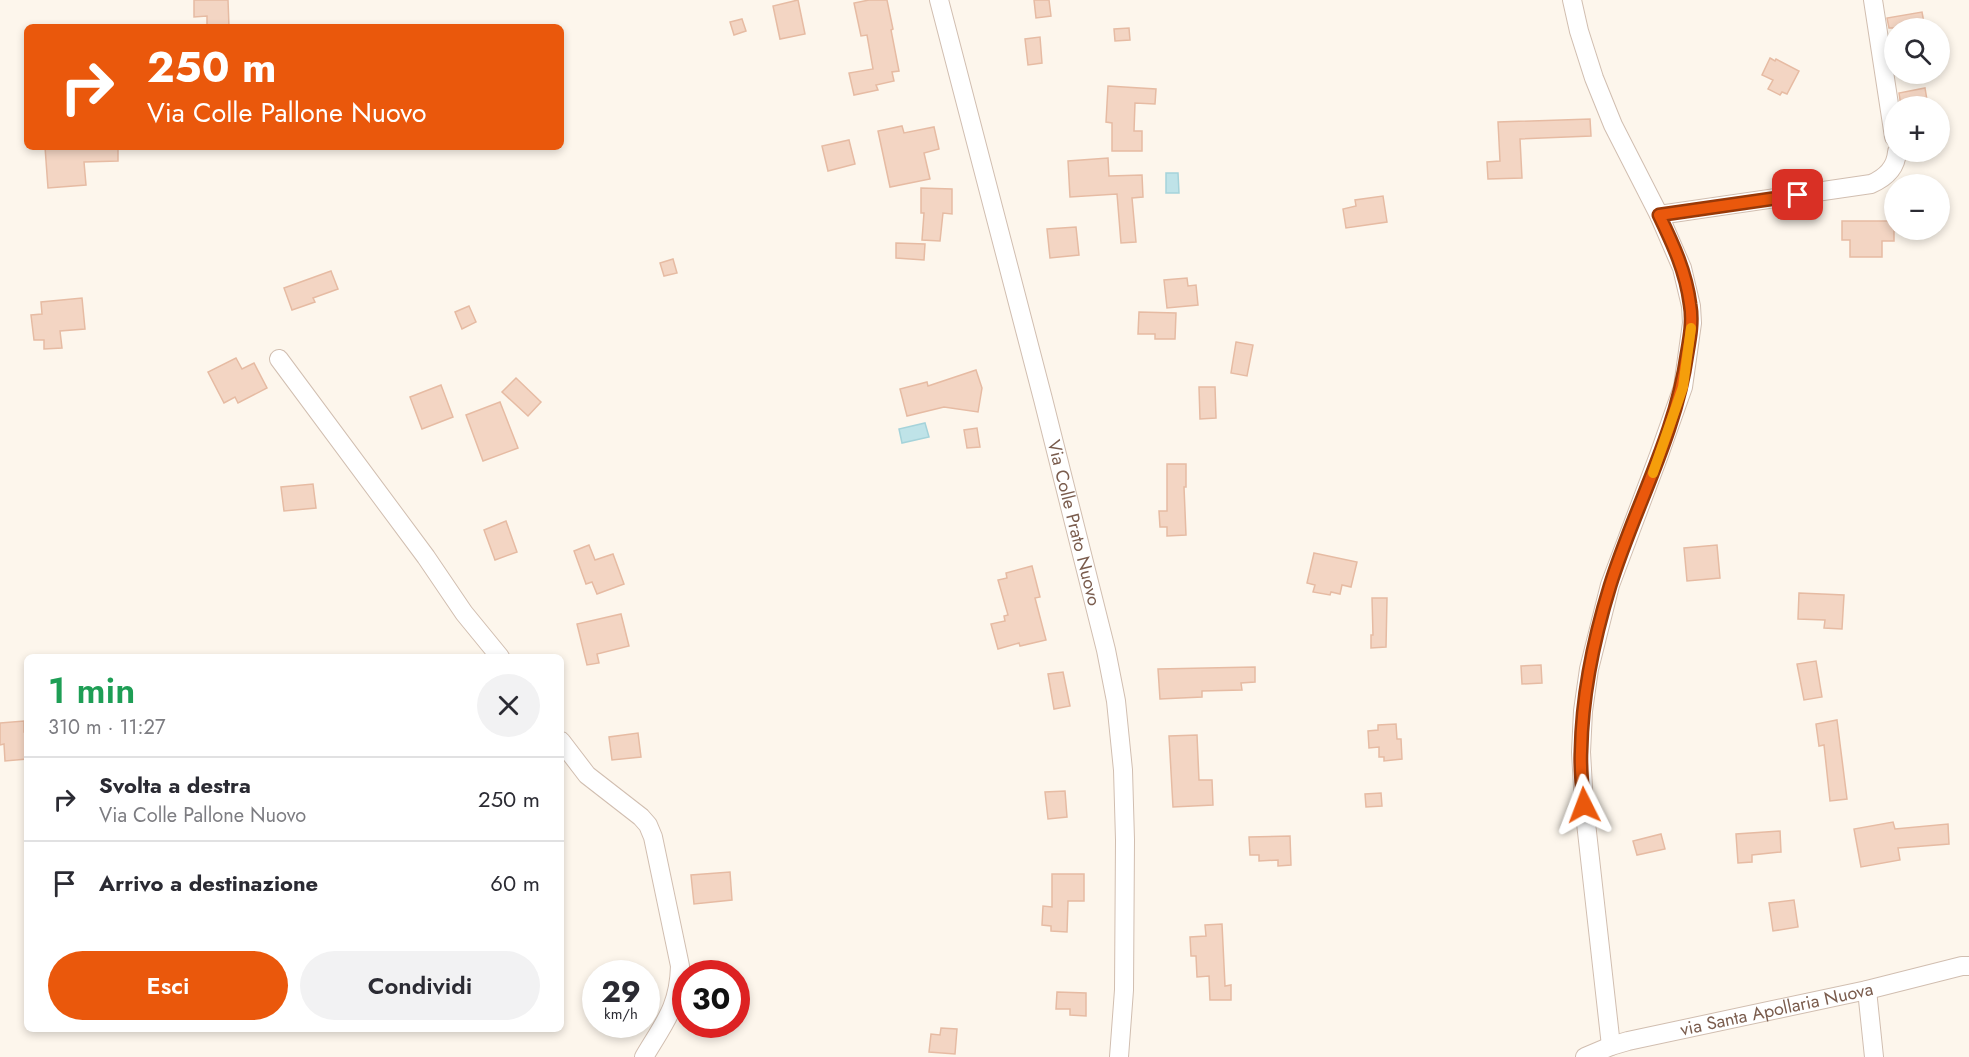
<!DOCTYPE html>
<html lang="it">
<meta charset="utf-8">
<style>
body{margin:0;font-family:Jost,sans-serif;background:#f2f2f3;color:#2b2b33;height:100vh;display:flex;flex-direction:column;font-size:22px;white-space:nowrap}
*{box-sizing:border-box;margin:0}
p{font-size:20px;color:#7c7c81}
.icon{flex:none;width:33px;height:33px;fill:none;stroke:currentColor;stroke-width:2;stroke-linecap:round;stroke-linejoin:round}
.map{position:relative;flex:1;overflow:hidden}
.drawer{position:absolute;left:24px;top:654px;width:540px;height:378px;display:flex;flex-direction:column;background:#fff;border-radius:9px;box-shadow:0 3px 9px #0003}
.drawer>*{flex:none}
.guide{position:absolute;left:24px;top:24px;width:540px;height:126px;border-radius:9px;box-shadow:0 3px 9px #0003;background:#ea580c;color:#fff;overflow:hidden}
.fabs{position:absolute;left:1884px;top:18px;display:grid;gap:12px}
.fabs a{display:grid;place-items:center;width:66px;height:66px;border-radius:50%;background:#fff;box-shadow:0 3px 9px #0003;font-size:30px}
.speed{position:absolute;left:582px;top:960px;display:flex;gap:12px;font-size:30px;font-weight:700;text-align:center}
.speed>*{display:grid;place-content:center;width:78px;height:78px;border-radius:50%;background:#fff;box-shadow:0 3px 9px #0003;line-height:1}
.speed small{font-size:15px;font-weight:400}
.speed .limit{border:9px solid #d22;background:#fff;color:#111}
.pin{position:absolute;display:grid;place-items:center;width:51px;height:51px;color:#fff;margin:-26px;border-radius:12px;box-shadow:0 3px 9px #0006}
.me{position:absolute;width:66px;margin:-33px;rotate:357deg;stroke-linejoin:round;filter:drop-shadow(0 0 4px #0008)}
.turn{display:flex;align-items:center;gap:21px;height:126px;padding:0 24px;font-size:27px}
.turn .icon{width:78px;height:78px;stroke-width:2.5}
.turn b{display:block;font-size:42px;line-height:51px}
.round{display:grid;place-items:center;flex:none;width:63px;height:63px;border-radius:32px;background:#f2f2f3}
.overview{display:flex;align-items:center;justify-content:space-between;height:102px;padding:0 24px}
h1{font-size:36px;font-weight:600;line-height:45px;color:#1e9e55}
.primary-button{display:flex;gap:12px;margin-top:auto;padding:12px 24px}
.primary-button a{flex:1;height:69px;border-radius:36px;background:#ea580c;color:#fff;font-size:24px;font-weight:600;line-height:69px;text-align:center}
.primary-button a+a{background:#f2f2f3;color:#2b2b33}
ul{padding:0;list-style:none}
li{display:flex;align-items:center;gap:18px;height:84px;padding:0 24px;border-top:2px solid #e1e1e2}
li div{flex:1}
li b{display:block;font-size:22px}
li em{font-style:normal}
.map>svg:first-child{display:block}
</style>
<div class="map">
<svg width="1969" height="1057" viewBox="0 0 1969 1057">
<rect width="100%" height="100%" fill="#fdf6ec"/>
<g fill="#bfe3e8" stroke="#a5d3da" stroke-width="1.5">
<path d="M1166,173H1178L1179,193H1166Z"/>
<path d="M925,423L929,437L902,443L899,429Z"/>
</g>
<g fill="#f3d5c3" stroke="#e6bba3" stroke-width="1.5">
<path d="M194,0H228L229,27H207V16L194,17Z"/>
<path d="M798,0L805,34L780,39L773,6Z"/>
<path d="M869,0H887L893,29L891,30L899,71L892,72L894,81L876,85L878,90L854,95L849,73L873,69L867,35L861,36L854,3Z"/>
<path d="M1034,0H1049L1051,16L1036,18Z"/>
<path d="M1922,12L1925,28H1889L1887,18Z"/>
<path d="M742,19L746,31L734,35L730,22Z"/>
<path d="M1129,28L1130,40L1115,41L1114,29Z"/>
<path d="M1040,37L1042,63L1028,65L1025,39Z"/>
<path d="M1770,58L1775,61L1776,59L1799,71L1787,94L1782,92L1780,95L1768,89L1773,80L1762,75Z"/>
<path d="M1108,86L1156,89L1155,104L1135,103L1134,131H1142V151H1112V123L1106,122Z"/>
<path d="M1925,88L1928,106H1901L1899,93Z"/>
<path d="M1590,119L1591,136L1520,139L1522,178L1488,179L1487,162L1500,161L1498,122Z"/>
<path d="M902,126L904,133L934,127L939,149L924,153L930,179L890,187L878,131Z"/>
<path d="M849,140L855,164L828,171L822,146Z"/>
<path d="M45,147H118V161L84,162L86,185L48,188Z"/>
<path d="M1108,158L1109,176L1142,175L1143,197L1132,198L1136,242L1121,243L1117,194L1070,197L1068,161Z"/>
<path d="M921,188L952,189V214L943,213L940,241L922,240L924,213H921Z"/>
<path d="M1383,196L1387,222L1346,228L1343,209L1356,206L1355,200Z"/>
<path d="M1842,221H1894V241H1882V257H1850V240H1842Z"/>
<path d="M1076,227L1079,255L1050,258L1047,229Z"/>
<path d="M896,243L925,244L924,260L896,258Z"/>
<path d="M673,259L677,273L664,276L660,263Z"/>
<path d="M331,271L338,289L313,298L315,302L292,310L284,288Z"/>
<path d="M1187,278L1188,286L1196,285L1198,305L1167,308L1164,280Z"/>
<path d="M82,298L85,329L60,331L62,348L44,349V340H34L31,315L42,314L41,302Z"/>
<path d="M469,306L476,322L462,329L455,312Z"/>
<path d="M1139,312L1176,313L1175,339H1155V334H1138Z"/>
<path d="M1236,342L1253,345L1247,376L1231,373Z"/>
<path d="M236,358L242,369L254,363L267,388L238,403L235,397L224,403L208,372Z"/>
<path d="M976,370L982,388L978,412L944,407L907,416L900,389L927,382L928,386Z"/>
<path d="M516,378L541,402L528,416L502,392Z"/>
<path d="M441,385L453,417L422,429L410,397Z"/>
<path d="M1199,387H1215L1216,418L1200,419Z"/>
<path d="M500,402L518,448L483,461L466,415Z"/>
<path d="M977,428L980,447L967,448L964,430Z"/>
<path d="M1167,464H1186V487H1184L1186,535L1167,536V527H1160L1159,511H1167Z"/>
<path d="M313,484L316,508L284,511L281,487Z"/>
<path d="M506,521L517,552L495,560L484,530Z"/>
<path d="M589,545L595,560L613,554L624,584L597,594L592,582L586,584L574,551Z"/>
<path d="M1717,545L1720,578L1687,581L1684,548Z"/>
<path d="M1314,553L1357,562L1351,587L1342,585L1340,594L1331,592L1330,595L1313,592L1315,585L1307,583Z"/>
<path d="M1032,566L1040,597L1035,598L1046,640L1020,646L1019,643L998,649L991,624L1005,621L1004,616L1008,615L998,580L1007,578L1006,573Z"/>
<path d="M1799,593L1844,595L1842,629L1824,628L1825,620L1798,619Z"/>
<path d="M1372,598H1387L1386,647L1371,648V635H1373Z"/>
<path d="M621,614L629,646L597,654L599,663L587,665L577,624Z"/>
<path d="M1816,661L1822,697L1804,700L1797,664Z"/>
<path d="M1541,665L1542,683L1522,684L1521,666Z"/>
<path d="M1255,667V682L1241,683L1242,690L1202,691V697L1160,699L1158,669Z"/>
<path d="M1063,672L1070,706L1054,709L1048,674Z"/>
<path d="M1837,720L1847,799L1830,801L1824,745L1819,746L1816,724Z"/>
<path d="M24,721V732H27V759L5,761L4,744L0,745V723Z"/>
<path d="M1396,724L1397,739H1401L1402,759L1384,761V757H1379V747L1369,748L1368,731L1378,730V725Z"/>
<path d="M638,733L641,757L612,760L609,737Z"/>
<path d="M1197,735L1199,780H1212L1213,805L1173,807L1169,736Z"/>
<path d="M1065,791L1067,817L1048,819L1045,792Z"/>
<path d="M1381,793L1382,806L1366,807L1365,794Z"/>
<path d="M1893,822L1895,829L1948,824L1949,844L1898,848L1900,860L1861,867L1854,829Z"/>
<path d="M1780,831L1781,852L1752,855V862L1738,863L1736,834Z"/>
<path d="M1661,834L1665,849L1637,855L1633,841Z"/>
<path d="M1290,836L1291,865L1278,866V860L1259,861V855H1250L1249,837Z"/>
<path d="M730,872L732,900L694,904L691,875Z"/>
<path d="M1052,874H1084V901H1068L1067,932L1051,931V926L1042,925L1043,906L1052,907Z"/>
<path d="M1794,900L1798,927L1773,931L1769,903Z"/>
<path d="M1222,924L1225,986L1231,985V1000H1210L1209,976L1197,977L1196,956H1191L1190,937L1206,936L1205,925Z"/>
<path d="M1057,992L1086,993V1016L1070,1015V1009H1056Z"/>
<path d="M941,1028L957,1029L955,1054L929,1052L931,1034L940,1035Z"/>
</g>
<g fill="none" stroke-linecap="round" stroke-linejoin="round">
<defs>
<g id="minor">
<path id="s1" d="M939,0L1043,399L1106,650L1116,701L1123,770L1125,840L1124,990L1119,1057"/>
<path d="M1572,0L1579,31L1594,78L1613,125L1659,215L1682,268L1691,306L1692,323L1683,387L1659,455L1610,585L1589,669L1583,711L1581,752L1584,805L1611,1046"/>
<path d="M1873,0L1894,137"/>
<path d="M1659,215L1871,184C1885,178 1896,168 1897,152"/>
<path d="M279,359L426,557L464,613L500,657"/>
<path d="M561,741L587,775L641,817L648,825L653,837L680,966C679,1007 664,1023 644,1057"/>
<path d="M1867,990L1874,1057"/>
<path id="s2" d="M1585,1057L1611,1046L1628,1041L1867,990L1962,966H1969"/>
</g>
</defs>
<use href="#minor" stroke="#d1beb0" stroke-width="20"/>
<use href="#minor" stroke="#fff" stroke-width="18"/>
</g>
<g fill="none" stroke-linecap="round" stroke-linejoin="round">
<defs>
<path id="route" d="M1584,805C1582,787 1580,769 1581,751C1582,696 1594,638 1610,586C1634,508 1676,435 1687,354C1690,337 1693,321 1690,304C1686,272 1673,244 1659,215L1798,195"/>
</defs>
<use href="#route" stroke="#983908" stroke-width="15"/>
<use href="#route" stroke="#ea580c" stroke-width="10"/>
<path stroke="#f59e0b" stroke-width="10" d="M1653,473L1683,387L1691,328"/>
</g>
<g text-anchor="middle" stroke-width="6" stroke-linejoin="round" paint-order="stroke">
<g font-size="18" fill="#7a5c4d" stroke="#fffaf3">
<text dy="6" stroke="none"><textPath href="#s1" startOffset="540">Via Colle Prato Nuovo</textPath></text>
<text dy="6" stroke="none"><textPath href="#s2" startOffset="198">via Santa Apollaria Nuova</textPath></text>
</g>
</g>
</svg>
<div class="fabs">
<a><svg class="icon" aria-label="search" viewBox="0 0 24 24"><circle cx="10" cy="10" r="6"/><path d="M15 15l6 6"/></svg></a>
<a>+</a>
<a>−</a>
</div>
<div class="speed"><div>29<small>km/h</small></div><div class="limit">30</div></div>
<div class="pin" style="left:1798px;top:195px;background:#d93025"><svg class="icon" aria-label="arrive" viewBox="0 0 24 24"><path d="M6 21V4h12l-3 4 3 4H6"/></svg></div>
<svg class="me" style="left:1584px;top:805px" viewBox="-20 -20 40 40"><path d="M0-17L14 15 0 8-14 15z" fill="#ea580c" stroke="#fff" stroke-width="4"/></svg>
<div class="guide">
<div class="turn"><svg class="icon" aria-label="right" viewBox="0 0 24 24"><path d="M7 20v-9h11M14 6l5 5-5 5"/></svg><div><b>250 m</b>Via Colle Pallone Nuovo</div></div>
</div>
<section class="drawer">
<div class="overview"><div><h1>1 min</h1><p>310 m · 11:27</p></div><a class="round"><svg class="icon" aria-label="close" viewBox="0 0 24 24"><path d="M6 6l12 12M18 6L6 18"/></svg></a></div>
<ul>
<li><svg class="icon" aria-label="right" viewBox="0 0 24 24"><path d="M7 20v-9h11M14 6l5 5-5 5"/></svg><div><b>Svolta a destra</b><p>Via Colle Pallone Nuovo</p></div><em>250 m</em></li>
<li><svg class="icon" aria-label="arrive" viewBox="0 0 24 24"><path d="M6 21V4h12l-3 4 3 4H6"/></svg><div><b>Arrivo a destinazione</b></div><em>60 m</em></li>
</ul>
<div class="primary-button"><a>Esci</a><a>Condividi</a></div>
</section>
</div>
